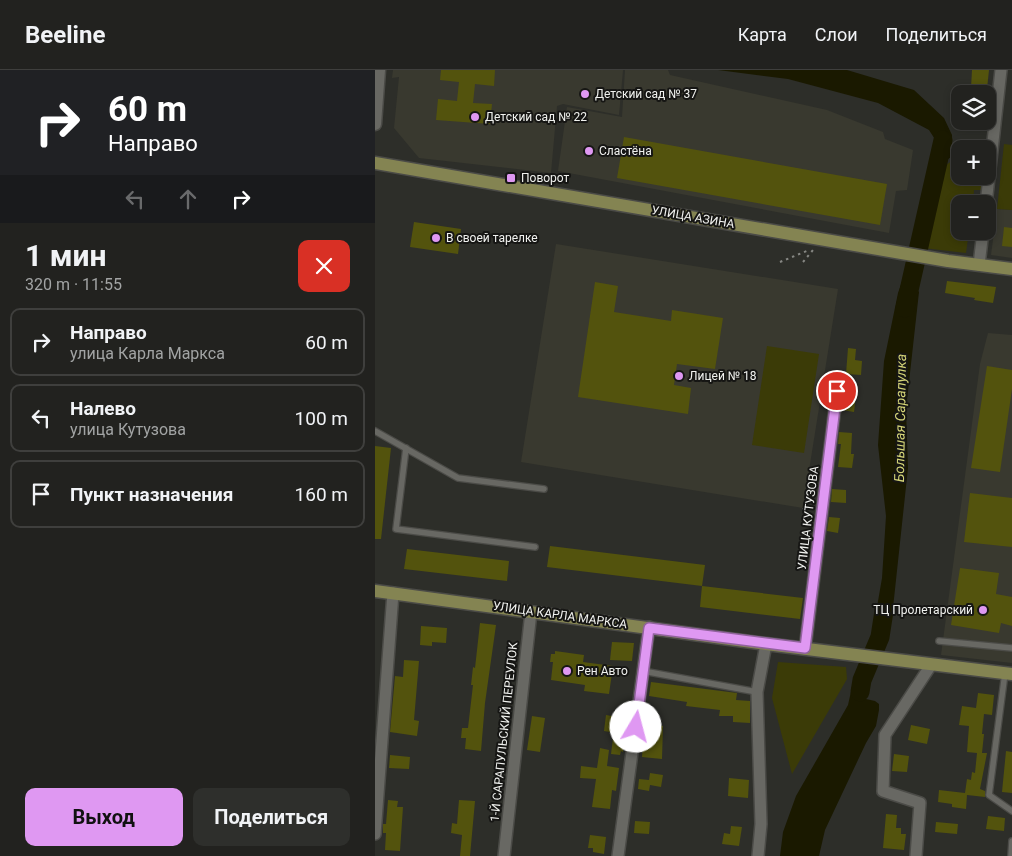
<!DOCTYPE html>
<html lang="ru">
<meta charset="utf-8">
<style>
body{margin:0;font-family:Roboto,sans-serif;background:#2e2f2c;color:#f1f3f6;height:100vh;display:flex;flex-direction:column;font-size:19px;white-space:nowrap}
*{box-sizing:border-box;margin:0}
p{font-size:16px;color:#a2a4a4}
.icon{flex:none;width:28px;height:28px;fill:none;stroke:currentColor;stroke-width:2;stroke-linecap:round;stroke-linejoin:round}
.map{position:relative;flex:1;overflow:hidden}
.panel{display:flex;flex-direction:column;background:#22221f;width:375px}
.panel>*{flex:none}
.top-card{background:#202124;color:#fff;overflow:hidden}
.fabs{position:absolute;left:576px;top:15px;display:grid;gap:10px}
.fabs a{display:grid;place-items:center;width:45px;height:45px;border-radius:10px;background:#22221f;box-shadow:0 2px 8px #0003,0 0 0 1px #3f3f3d;font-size:25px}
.pin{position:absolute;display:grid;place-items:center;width:42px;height:42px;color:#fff;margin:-21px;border:2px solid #fff;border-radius:50%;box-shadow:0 1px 5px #0007}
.me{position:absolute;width:55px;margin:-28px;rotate:8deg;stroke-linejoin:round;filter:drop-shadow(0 0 4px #0008)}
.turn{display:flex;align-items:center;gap:18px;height:105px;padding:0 25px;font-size:22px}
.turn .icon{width:65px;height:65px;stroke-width:2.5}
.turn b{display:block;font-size:35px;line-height:42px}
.lanes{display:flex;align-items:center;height:48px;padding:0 25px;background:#0003;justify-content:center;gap:25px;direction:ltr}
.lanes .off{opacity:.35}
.round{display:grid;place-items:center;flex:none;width:52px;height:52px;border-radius:10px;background:#2e2f2c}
.summary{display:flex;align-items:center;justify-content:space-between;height:85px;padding:0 25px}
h1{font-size:30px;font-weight:700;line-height:38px}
.cta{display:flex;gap:10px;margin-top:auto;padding:10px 25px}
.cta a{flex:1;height:58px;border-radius:10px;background:#df98f2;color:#111;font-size:20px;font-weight:700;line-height:58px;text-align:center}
.cta a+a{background:#2e2f2c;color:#f1f3f6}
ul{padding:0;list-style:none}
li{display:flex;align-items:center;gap:15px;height:68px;margin:0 10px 8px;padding:0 15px;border:2px solid #3f3f3d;border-radius:10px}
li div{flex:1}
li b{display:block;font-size:19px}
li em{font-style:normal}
header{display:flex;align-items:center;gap:30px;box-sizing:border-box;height:70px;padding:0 25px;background:#22221f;border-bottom:1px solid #3f3f3d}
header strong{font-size:24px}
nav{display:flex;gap:28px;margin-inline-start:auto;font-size:18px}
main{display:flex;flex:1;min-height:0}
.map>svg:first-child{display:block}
</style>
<header>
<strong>Beeline</strong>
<nav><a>Карта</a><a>Слои</a><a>Поделиться</a></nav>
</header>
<main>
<section class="panel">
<div class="top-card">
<div class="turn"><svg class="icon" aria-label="right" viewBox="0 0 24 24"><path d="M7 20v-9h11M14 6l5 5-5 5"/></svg><div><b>60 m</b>Направо</div></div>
<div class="lanes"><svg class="icon off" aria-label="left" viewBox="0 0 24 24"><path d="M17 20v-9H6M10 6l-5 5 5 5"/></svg><svg class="icon off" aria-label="ahead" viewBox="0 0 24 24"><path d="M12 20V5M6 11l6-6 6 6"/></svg><svg class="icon" aria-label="right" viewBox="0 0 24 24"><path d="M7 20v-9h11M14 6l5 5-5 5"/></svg></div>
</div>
<div class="summary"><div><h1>1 мин</h1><p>320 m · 11:55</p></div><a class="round" style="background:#d93025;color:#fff"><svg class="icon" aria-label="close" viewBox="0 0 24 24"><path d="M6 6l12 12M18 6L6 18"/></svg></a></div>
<ul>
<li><svg class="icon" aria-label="right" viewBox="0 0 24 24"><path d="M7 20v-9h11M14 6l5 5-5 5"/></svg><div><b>Направо</b><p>улица Карла Маркса</p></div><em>60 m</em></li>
<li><svg class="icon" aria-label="left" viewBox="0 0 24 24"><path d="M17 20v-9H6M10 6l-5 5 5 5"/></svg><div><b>Налево</b><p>улица Кутузова</p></div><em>100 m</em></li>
<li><svg class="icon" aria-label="arrive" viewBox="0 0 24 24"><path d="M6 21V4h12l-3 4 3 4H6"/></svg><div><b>Пункт назначения</b></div><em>160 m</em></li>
</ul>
<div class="cta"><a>Выход</a><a>Поделиться</a></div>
</section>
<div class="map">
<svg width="637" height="786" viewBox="0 0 637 786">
<rect width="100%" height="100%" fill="#2d2e29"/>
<g fill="#39392f">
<path d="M18,0H248L244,45L188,34L182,36L176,103L44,88L19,58L24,7L17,8Z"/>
<path d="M250,0H293L295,5L452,40L508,62L510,69L538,80L532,120L521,121L514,163L183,101L192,37L247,47Z"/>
<path d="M622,139L637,140V188L616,185Z"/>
<path d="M181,174L463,219L428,438L146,392Z"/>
<path d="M613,263L637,265V593L566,585L605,294Z"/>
</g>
<g fill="#3b3b07">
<path d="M629,74L637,75V140L622,139Z"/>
<path d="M585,86V106H608L606,120H599L598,134H585V161H594L591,183L548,178L566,98Z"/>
<path d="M392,276L444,284L429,383L377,375Z"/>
<path d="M403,592L471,597L472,609L417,704L397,628Z"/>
</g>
<g fill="#1a1900">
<path d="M343,0H472L539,20L569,48L577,65L576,87L566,94L558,91L563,74L554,60L503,33L413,9Z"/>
<path d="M529,206L544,222L531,339L533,398L518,538L512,568L497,566L507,508L511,446L503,375L509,291L523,223Z"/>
<path d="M485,598L494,599V611L489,626L491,629L500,631L504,634V640L501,656L491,673L450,760L444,786H405L408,762L421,726L473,635L477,617Z"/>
</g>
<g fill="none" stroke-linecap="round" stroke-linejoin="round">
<g stroke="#1a1900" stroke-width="19">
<path d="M530,238L568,70"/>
<path d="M485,622L487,610L505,567L509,541"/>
</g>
</g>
<g fill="#53530d">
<path d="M66,0H120L119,16L100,14L98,33L117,34L115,54L61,50L63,29L82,31L84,12L65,10Z"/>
<path d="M597,0H614L612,19L596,18Z"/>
<path d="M249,67L512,114L505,155L242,108Z"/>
<path d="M39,152L86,159L83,184L35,177Z"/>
<path d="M629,157L637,158V177L627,176Z"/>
<path d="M572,211L621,217L618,233L599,230L600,228L570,223Z"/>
<path d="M220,212L243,216L239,242L296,251L297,240L348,248L340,299L302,294L299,315L316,318L313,344L203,327Z"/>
<path d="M473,278L481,279L480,290L487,291L486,305L471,304Z"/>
<path d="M612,296L637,300V319L625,402L596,398Z"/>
<path d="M469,324L481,326L479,342L467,340Z"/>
<path d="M464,362L477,363L476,384H479L477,398L463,397L466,374H463Z"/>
<path d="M0,376L16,378L6,469H0Z"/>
<path d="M457,419L471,420V433L456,432Z"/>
<path d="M595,423L637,428V477L589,472Z"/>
<path d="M454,447L465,448L463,463L452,461Z"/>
<path d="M175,476L330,495L327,516L172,497Z"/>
<path d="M32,479L134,491L132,511L29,499Z"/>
<path d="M585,498L624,503L621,524L637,527V556L626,553L624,563L576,555Z"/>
<path d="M327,516L428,528L425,549L325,537Z"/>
<path d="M105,553L121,555L110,633L106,681L90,679L91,668H86L87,658H93L98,615H96L98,597L100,598Z"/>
<path d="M46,556L72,558L71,573L57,572V576L45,575Z"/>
<path d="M237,572L259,573L257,591L235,590Z"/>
<path d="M180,581L209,585L208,592L238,596L234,624L209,621L210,615L176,610L178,592H175L176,584H180Z"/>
<path d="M29,590L44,591L39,650L44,651L42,666L15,662L20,606L28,607Z"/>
<path d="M276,612L362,623L361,630L375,631V653L358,652V646H344L345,640L311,636L312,632L274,626Z"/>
<path d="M603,623L619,625L617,645L609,644L607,664H609L607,683H612L605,719L610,721V727L592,725L591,739L577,737V734L563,732L564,720L590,723L592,709L596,710L597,702L600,703L602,683L592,682L594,656L584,655L587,636L601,638Z"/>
<path d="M231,645L248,648L246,664L229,661Z"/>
<path d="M157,646L170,648L165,682L152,680Z"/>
<path d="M270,654L288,656L287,689L267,687Z"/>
<path d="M536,655L555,659L552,674L533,670Z"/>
<path d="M238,668L249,670L248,682L246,681L245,685L236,684Z"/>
<path d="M225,678L234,680L232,696L244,698L241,721L237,720L235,739L217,737L221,709L205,708L206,696L222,698Z"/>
<path d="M631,681L637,682V723L627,722Z"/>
<path d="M519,684L534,686L532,702L517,701Z"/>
<path d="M15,685L35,687L34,699L14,698Z"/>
<path d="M275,703L288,705L286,717L275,715L274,721L263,719L264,709L274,710Z"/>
<path d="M354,708L374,710L373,728L353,726Z"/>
<path d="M13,730L23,731L22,737H28L25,781L10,780L11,763H8V754H11Z"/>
<path d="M84,730L100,731L95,786H85L87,765L76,763L77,753L82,754Z"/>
<path d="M511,744L522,745L521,758H526V764H531L529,780L508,778Z"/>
<path d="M613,746L630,748L629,761L611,759Z"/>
<path d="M260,751L275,752L274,764L259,763Z"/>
<path d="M561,752L583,754L582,764L560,762Z"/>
<path d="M356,756L367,757L364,776L347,774L349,763L355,764Z"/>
<path d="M215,765L231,767L229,784L218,782V778H213Z"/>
</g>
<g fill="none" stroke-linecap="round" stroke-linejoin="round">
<defs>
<g id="service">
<path d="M0,361L83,408L169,419"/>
<path d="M31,378L21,459L160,477"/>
<path d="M564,571L637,578"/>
<path d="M268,601L382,622"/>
<path d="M630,603L614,725L637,741"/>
<path d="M636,786L637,771"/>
</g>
<g id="minor">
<path d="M611,134L626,0"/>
<path d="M604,195L608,161"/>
<path d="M430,579L462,321"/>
<path d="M0,764L18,523"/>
<path d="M129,786L156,542"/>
<path d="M243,786L274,557"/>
<path d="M383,786L386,754L382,622L391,574"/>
<path d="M541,786L545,733L508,721L510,665L556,595"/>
</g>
<path id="tertiary" d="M0,54L4,0"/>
<g id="secondary">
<path d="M0,93L573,191L637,199"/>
<path d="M0,521L391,574L637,604"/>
</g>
</defs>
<use href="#service" stroke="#4b4b47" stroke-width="8"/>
<use href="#minor" stroke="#4b4b47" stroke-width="14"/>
<use href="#tertiary" stroke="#4b4b47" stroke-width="15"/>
<use href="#secondary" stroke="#4b4b47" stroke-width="15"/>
<g stroke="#868783" stroke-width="2" stroke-dasharray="2.5 4" stroke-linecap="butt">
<path d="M405,192L434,180"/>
<path d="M428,192L438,180"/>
<path d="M428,438L435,451"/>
</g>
<use href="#service" stroke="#686863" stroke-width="5.5"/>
<use href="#minor" stroke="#686863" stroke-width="11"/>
<use href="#tertiary" stroke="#686863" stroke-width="12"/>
<use href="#secondary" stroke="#848452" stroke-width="12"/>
</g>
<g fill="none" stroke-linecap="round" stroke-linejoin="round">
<defs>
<path id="route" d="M261,657L274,558L430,578L462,321"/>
</defs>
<use href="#route" stroke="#91639d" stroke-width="12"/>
<use href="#route" stroke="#df98f2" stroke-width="9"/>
</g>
<g fill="#df98f2" stroke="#161614" stroke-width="2">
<circle cx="210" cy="24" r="5"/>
<circle cx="100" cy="47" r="5"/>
<circle cx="214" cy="81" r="5"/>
<rect x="131" y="103" width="10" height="10" rx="2.5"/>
<circle cx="61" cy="168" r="5"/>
<circle cx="304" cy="306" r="5"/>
<circle cx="608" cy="540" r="5"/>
<circle cx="192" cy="601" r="5"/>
</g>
<g text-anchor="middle" stroke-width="4" stroke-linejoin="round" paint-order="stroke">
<g font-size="12" fill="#f1f2ef" stroke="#161614" text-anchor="start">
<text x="220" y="28">Детский сад № 37</text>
<text x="110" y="51">Детский сад № 22</text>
<text x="224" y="85">Сластёна</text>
<text x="146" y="112">Поворот</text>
<text x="71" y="172">В своей тарелке</text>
<text x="314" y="310">Лицей № 18</text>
<text x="598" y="544" text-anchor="end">ТЦ Пролетарский</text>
<text x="202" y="605">Рен Авто</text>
</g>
<g font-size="12" fill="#f1f2ef" stroke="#161614">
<text transform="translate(318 147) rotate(10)" y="4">УЛИЦА АЗИНА</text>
<text transform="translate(433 448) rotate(-83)" y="4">УЛИЦА КУТУЗОВА</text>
<text transform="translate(185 545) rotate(8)" y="4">УЛИЦА КАРЛА МАРКСА</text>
<text transform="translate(129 662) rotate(-84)" y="4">1-Й САРАПУЛЬСКИЙ ПЕРЕУЛОК</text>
</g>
<g font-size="14" font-style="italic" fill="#d4d477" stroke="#161614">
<text transform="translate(525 348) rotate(-89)" y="5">Большая Сарапулка</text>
</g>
</g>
</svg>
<div class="fabs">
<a><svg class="icon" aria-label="layers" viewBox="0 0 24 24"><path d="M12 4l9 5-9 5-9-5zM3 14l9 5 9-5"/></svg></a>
<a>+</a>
<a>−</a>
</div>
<div class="pin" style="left:462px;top:321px;background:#d93025"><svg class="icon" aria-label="arrive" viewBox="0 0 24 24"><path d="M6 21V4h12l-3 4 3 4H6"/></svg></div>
<svg class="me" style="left:261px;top:657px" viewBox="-20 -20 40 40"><circle r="19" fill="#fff"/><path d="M0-13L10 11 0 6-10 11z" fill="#df98f2"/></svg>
</div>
</main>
